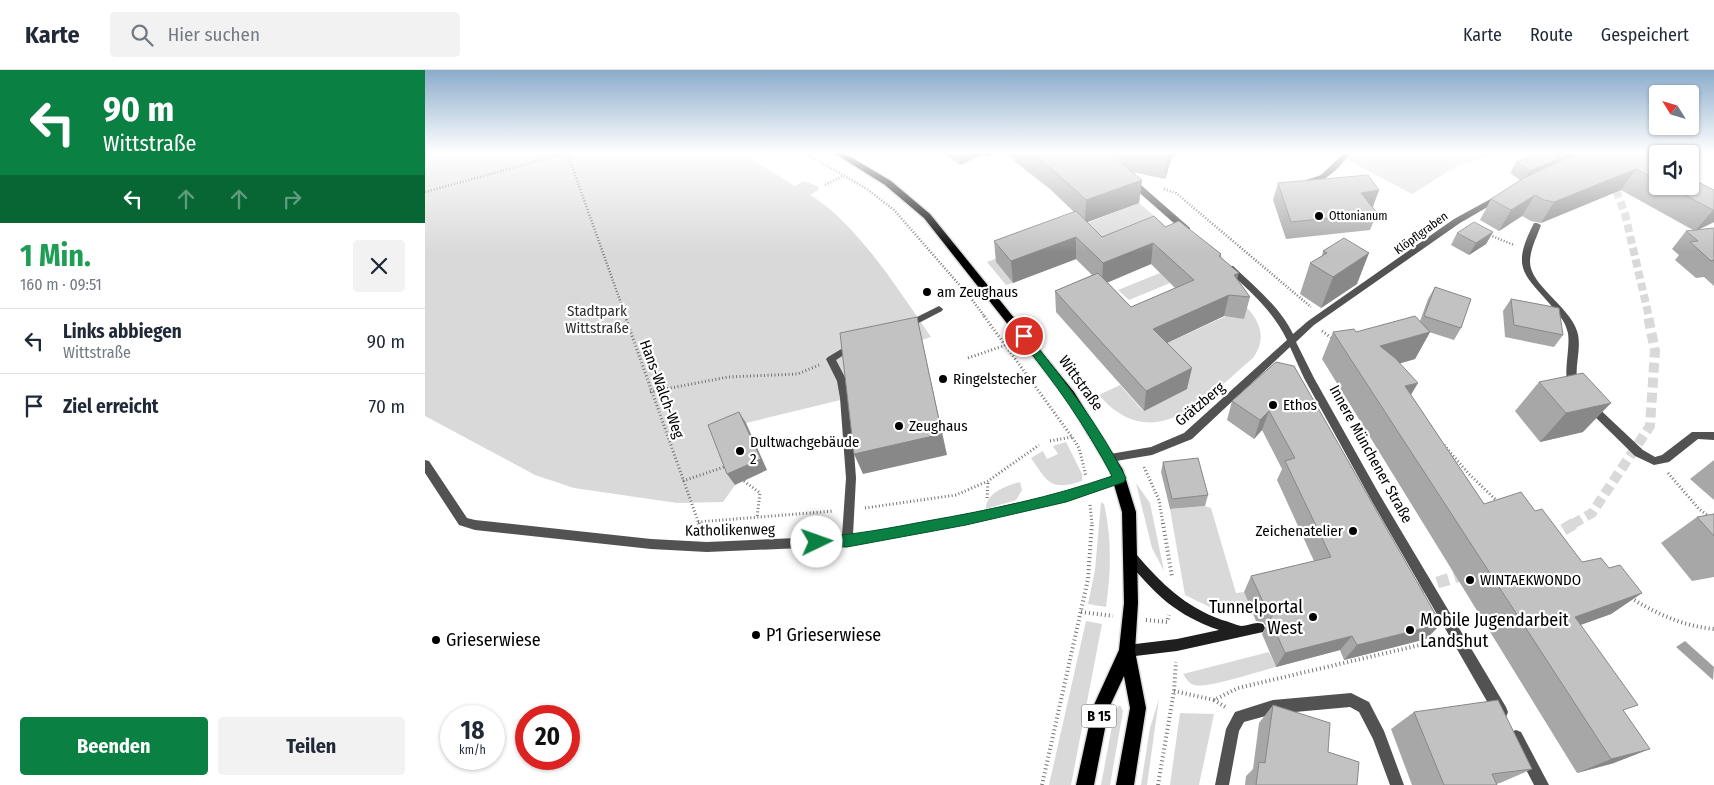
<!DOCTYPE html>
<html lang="de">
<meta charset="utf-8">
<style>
body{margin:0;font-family:"Fira Sans Condensed",sans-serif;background:#f2f2f3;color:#1f2937;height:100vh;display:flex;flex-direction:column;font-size:19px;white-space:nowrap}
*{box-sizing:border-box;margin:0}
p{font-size:16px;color:#747a83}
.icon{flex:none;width:28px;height:28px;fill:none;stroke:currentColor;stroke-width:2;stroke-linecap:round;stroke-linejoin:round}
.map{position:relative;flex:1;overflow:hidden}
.drawer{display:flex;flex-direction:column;background:#fff;width:425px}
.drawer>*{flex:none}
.guide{background:#0b8043;color:#fff;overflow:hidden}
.needle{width:32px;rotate:307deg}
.tools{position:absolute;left:1224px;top:15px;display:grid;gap:10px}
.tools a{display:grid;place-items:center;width:50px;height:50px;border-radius:5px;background:#fff;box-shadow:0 1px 4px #0004;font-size:25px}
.speed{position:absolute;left:15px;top:635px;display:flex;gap:10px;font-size:25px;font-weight:700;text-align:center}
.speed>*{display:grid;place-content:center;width:65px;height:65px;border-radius:50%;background:#fff;box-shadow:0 1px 4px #0004;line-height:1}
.speed small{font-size:12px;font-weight:400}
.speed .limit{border:8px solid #d22;background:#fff;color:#111}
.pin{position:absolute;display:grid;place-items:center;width:42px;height:42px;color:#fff;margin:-21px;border:2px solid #fff;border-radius:50%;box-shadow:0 1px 5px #0007}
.me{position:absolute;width:55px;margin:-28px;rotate:87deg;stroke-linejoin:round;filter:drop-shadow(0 0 4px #0008)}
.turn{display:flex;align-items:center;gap:18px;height:105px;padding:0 20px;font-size:22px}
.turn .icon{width:65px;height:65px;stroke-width:2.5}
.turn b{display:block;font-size:35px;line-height:42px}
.lanes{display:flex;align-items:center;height:48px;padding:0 20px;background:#0003;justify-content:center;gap:25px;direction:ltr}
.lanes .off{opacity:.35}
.round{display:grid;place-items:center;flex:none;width:52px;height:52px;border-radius:5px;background:#f2f2f3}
.headline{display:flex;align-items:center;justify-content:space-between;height:85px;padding:0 20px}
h1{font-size:30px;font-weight:700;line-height:38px;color:#1e9e55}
.button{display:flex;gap:10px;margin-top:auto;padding:10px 20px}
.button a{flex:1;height:58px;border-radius:5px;background:#0b8043;color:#fff;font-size:20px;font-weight:700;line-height:58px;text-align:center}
.button a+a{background:#f2f2f3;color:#1f2937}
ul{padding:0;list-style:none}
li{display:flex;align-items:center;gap:15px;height:65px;padding:0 20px;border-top:1px solid #e0e1e3}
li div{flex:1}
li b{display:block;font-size:19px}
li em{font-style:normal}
header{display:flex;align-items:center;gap:30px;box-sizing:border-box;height:70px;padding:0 25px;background:#fff;border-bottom:1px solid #e0e1e3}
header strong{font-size:24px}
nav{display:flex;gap:28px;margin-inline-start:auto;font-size:18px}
.search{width:350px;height:45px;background:#f2f2f3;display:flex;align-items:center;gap:12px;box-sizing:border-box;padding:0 18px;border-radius:5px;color:#747a83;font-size:19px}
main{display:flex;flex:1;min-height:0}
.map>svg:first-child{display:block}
</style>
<header>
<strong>Karte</strong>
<div class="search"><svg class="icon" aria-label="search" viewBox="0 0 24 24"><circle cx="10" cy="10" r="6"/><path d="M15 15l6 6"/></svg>Hier suchen</div>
<nav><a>Karte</a><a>Route</a><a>Gespeichert</a></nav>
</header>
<main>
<section class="drawer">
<div class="guide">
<div class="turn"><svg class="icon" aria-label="left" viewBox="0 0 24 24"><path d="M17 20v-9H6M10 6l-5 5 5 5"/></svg><div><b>90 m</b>Wittstraße</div></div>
<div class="lanes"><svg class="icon" aria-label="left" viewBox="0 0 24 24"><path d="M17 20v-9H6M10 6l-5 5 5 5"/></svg><svg class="icon off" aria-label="ahead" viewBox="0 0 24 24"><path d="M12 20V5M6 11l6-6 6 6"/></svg><svg class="icon off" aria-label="ahead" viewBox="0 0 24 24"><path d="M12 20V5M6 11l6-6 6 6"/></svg><svg class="icon off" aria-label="right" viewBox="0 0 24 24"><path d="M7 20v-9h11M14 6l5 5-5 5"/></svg></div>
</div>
<div class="headline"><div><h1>1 Min.</h1><p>160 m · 09:51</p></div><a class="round"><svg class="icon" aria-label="close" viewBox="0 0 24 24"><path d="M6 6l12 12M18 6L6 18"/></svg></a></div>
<ul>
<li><svg class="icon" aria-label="left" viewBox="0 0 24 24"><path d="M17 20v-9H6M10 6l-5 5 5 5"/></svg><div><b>Links abbiegen</b><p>Wittstraße</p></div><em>90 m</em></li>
<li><svg class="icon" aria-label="arrive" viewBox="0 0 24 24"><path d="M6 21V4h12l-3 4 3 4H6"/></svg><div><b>Ziel erreicht</b></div><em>70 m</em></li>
</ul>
<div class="button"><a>Beenden</a><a>Teilen</a></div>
</section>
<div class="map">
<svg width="1289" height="715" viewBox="0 0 1289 715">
<rect width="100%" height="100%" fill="#fff"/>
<g fill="#d9d9d9">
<path d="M8,83H316L370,116L379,111L394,117L393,120L385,125C431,152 475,222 506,267L497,270L428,327L321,353L290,366L310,415L298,432L252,433L149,418L110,405L0,346V102Z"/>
<path d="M928,83H1083L1085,85L1076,86L1072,83L1032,96L987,124L921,89Z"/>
<path d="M714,133L753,166L726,168L658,196L651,189L571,192L588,213L581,215L562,192Z"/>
<path d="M735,203L745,213L704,230L693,220Z"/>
<path d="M808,224C828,242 847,262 828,288C783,326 729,389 674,325L695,315L718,341L736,276L801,246Z"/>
<path d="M641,372L657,404V411C626,421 623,413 606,388L618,381L622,389L633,384L628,376Z"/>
<path d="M595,412L597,420L591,430L561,439C561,422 582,416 595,412Z"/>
<path d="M711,413L725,433L739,501L727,478Z"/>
<path d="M676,432L679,434C687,468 686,503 681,537L663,534L670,500Z"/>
<path d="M780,436L786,438L811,523L819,522L825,537L793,541L760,525L745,439Z"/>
<path d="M661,551L677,554L646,715H624Z"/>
<path d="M844,582L851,597C834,601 782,619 769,615C763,613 761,608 758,604Z"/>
<path d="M734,629L722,715H716L725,658Z"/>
<path d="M695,635L698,641L685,715H676L690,640Z"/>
<path d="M755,643L789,644L774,715H745Z"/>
</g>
<path fill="#a0a0a0" d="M1260,571L1289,597L1288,610L1251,577Z"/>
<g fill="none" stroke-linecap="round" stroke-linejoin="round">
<path stroke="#d9d9d9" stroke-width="8" stroke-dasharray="8 4" stroke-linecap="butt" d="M1187,109L1200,144L1224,247"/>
<path stroke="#d9d9d9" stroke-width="10" stroke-dasharray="10 5" stroke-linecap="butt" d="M1148,454L1167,443L1225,356L1230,281L1223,246"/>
<g stroke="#d9d9d9" stroke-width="12" stroke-dasharray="12 6" stroke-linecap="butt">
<path d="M1123,469L1150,453"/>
<path d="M995,518L1043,503"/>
</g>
<defs>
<path id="primary" d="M409,83H419L466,111L505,144L649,322L698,400L711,442L713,533L710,581L721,638L709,715H691L705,638L699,606L684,638L669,715H651L668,637L694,580L699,533L697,442L685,401L641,328L499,148L460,115Z"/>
</defs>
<use href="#primary" stroke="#dbdbdb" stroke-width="3"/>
<g stroke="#747474" stroke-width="2.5" stroke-dasharray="1 2" stroke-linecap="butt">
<path d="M147,83L144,88L201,247"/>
<path d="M380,83L442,119L469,140L545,227L560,247"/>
<path d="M400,115L418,106"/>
<path d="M739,119L751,123L886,237"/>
<path d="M0,122L142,83"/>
<path d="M1062,164L1089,175"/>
</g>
<g stroke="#747474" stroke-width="3" stroke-dasharray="1 2.5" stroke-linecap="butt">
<path d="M200,246L274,454"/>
<path d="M559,246L647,367L654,378L661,406"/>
<path d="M897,261L908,269"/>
<path d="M543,288L581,275"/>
<path d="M225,322L303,307L373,304L394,295"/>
<path d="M625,371L647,367"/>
<path d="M1019,375L1043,403L1073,432"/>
<path d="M719,397L734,430L738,454"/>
<path d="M1243,403L1274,439L1289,450"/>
<path d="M258,411L302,396"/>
<path d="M319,411L335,423L332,447"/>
<path d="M562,428L563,412"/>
<path d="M665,435L667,454"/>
<path d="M440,438L531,425L563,411L614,375"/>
<path d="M273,452L409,441"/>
</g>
<g stroke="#747474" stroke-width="4" stroke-dasharray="1 3" stroke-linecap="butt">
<path d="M274,453L277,462"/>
<path d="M738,453L747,507"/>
<path d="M1206,528C1232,544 1258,556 1289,559"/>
<path d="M656,542L688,546"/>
<path d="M721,550L742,552L744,545"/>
<path d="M749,621L789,630L813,618L1016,570"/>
<path d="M789,630L802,638"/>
<path d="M617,715L663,509L667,453"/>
<path d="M733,715L749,621L751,592"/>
</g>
<g fill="#525252" fill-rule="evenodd">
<path d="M919,83H926C914,98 897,117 875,116V112L896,105Z"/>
<path d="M514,236L518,239L517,241L484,258L481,259L477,256L478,254Z"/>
<path d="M428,272L431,273L433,275L431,277L411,290L422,311L425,328L431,408L428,465L541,444L641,422L695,405L699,406L700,409L699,412L641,432L541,454L422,476L282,482L226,479L50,460L34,455L0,403V390L4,391L42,448L50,450L226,469L282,472L417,466L421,408L415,328L412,311L401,289L403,287Z"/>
<path d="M926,623L944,632L959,661L979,715H965L948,669L934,642L925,637L848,644L819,652L814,661L804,715H790L801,659L810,642L848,630Z"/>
</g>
<g fill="#525252" fill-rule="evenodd">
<path d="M702,108H708L765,158V162H759L702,112Z"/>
<path d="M1071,126H1074L1078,128L1035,153L889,255L871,272L889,308L953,422L1081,637L1083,642L1081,647L1076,649L1071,647L945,428L879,308L865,277L767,369L727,385L685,392L681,391L680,388L681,385L685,384L726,377L759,363L862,270C848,241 825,221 802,200V196H808C830,217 855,237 868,264L883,251L1029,149Z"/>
<path d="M1109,153H1112L1116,155C1112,167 1105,179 1105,192C1105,215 1144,236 1152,261C1158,280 1147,299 1154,318L1149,322C1133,316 1148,274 1142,260C1140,252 1135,246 1130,240C1101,205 1084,201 1109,153Z"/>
<path d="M1165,332L1168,333L1218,380L1230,387L1237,385L1267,362H1289V370L1273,369L1244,392L1229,395L1210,386L1162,339L1160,336Z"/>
<path d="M1091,660L1096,662L1124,715H1109L1084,667L1086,662Z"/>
</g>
<path fill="#1f1f1f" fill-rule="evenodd" d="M707,483L711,484C737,514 759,536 797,550C803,551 810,555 816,556C824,556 830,551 838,554L840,558L838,562L752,581L702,587L698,585L696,581L698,577L702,575L752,569L794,560C751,545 732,526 703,492L701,488L703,484Z"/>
<use href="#primary" fill="#000" fill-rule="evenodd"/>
</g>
<g fill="#a7a7a7" fill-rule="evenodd">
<path d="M518,83H569L563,87L559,84L535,95Z"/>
<path d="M579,83H753L747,87L740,109L707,102L717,110L714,133L662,152L677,167L740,157L796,184V187L812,209L825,227L819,249L799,246L742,273L762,319L719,341L631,242L630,221L667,205L651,189L588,213L571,192L569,171L649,142L625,119ZM726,194L750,218L706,237L682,212Z"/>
<path d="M1147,86L1232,91V116H1265L1289,120V152L1273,160L1289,158V216L1279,207L1271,208L1250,190L1254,185L1247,179L1261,161L1268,160L1196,120L1116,153L1106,151L1097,146L1074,161L1055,150L1066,129L1095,110L1085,103L1091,92Z"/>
<path d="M853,113L954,120L948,137L952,143L945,160L861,169L848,130Z"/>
<path d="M1068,162L1061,174L1044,185L1026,175L1032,163Z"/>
<path d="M919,168L932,214L896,238L875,224L885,193L897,186L898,181Z"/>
<path d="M1010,217L1036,258L1029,270L1004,262H1005L990,289L975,293L986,325L1059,434L1110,441L1157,492L1184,498L1217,523L1186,544L1155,555L1199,641L1189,693L1152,703L897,289L908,262H931L995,251L1003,229Z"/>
<path d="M1086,229L1138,265L1129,277L1080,267L1078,241Z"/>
<path d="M851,292L1016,554L1001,569L919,590L915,580L851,597L837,564L841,556L838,552L831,551L819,522L826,506L889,491L852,410L857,399L837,360L829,369L802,350L807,331Z"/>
<path d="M1114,312L1158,362L1115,372L1090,341Z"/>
<path d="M1289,390V430L1265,409Z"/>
<path d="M738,392L783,425L780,436L745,439L736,402Z"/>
<path d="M1289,444V507L1267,511L1236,473L1272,447Z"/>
<path d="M848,635L903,682L932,715H820L821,706L828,699L834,653Z"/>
<path d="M989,642L1107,699L1075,713L1071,714L1072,715H987L966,659Z"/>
</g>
<g fill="#888">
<path d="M535,83H559V84L535,95L534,84Z"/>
<path d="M563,83H569L563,87Z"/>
<path d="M744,83H753L747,87L740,109L742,87Z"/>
<path d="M1147,83H1149L1142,93L1098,112L1105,101Z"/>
<path d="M1211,99L1196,120L1116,153L1129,132Z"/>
<path d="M717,110L714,133L660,153L661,130Z"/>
<path d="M954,120L947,138L936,123Z"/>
<path d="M1110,125L1097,146L1074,161L1086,140Z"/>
<path d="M1289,139V152L1270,161L1288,140Z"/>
<path d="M1068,162L1061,174L1044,185L1051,173Z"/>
<path d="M651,167V189L588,213L586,191Z"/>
<path d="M728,173L726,194L677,215L678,193Z"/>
<path d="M944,183L932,214L896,238L908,207Z"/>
<path d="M814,203L808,224L809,205Z"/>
<path d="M804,225L799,246L725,281L728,259Z"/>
<path d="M492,247L522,385L438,404L429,384Z"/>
<path d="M1005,262L990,289L942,303L955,276Z"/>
<path d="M767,298L762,319L719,341L721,321Z"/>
<path d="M993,313L977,340L980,316Z"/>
<path d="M1186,333L1158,362L1115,372L1141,343Z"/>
<path d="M844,341L837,360L829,369L835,350Z"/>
<path d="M314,342L321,353L342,400L310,415L302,404Z"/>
<path d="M1217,523L1186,544L1122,567L1150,547Z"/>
<path d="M1016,554L1001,569L919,590L932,575Z"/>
<path d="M927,566L915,580L851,597L860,583Z"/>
<path d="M1225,679L1189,693L1152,703L1186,689Z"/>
</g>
<g fill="#c2c2c2" stroke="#888">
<path d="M607,83H684L717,110L661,130L625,97Z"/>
<path d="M724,83H744L742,87Z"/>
<path d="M1119,83H1147L1105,101L1091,92Z"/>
<path d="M1153,83H1216L1232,91V110L1211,99L1129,132L1119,130L1110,125L1086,140L1066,129L1099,108Z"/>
<path d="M943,105L954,120L936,123L952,143L866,152L853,113Z"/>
<path d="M1265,108L1289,120V139L1288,140L1243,116H1265Z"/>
<path d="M651,141L677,167L729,146L740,157L754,151L796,184L794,186L814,203L809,205L825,227L804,225L728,259L767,298L721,321L630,221L673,203L706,237L769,210L728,173L678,193L651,167L586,191L569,171Z"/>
<path d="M1049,152L1068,162L1051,173L1032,163Z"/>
<path d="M1289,158V190L1286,191L1265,172L1273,171L1261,161Z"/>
<path d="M919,168L944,183L908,207L885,193L902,183L898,181Z"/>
<path d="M1010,217L1046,229L1036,258L999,246Z"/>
<path d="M1086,229L1134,238L1138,265L1089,255Z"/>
<path d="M990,246L1005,262L955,276L970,288L993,313L980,316L1059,434L1096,422L1110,441L1117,439L1157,492L1176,488L1184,498L1195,495L1217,523L1150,547L1213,635L1198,640L1225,679L1186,689L908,262L929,259L931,262Z"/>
<path d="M492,247L517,364L429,384L415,263Z"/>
<path d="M851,292L869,296L1016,554L932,575L927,566L860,583L845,549L850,542L847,537L840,536L826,506L906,487L860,391L870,388L844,341L835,350L807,331Z"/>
<path d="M1158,303L1186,333L1141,343L1114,312Z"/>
<path d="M314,342L336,389L302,404L283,355Z"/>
<path d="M773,388L783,425L747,429L738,392Z"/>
<path d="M1289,444V466L1272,447Z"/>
<path d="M1073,630L1107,699L1067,704L1072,715H1019L989,642Z"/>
<path d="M848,635L905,653L903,682L934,692L932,715H831L834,692L840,693Z"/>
</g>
<linearGradient id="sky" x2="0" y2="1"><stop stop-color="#8baccb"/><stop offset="0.45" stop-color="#fff"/><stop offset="1" stop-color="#fff" stop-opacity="0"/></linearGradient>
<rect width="1289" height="183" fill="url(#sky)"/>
<path fill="#0b8043" stroke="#07532c" d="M599,263L602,264C639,310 674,355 701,408L699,412L641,432L541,455L422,477L388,476L386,472L388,468L392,467C429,465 465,458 502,451C565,440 627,427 687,406C661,356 630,313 595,269V264Z"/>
<g fill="#000" stroke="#fff" stroke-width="2">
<circle cx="894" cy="146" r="5"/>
<circle cx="502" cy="222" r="5"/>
<circle cx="518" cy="309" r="5"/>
<circle cx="848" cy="335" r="5"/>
<circle cx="474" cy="356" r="5"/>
<circle cx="315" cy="381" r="5"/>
<circle cx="928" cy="461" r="5"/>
<circle cx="1045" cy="510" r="5"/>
<circle cx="888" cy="547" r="5"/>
<circle cx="985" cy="560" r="5"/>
<circle cx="331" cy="565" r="5"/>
<circle cx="11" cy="570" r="5"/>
</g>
<g text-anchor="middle" stroke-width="4.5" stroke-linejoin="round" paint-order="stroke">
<g font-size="12" fill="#000" stroke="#fff" text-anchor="start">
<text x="904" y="150">Ottonianum</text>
</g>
<g font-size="12" fill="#000" stroke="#fff">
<text transform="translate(996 163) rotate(-36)" y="4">Klöpflgraben</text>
</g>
<rect fill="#fff" stroke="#4c4c4c" stroke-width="1" x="656.5" y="634.5" width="35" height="23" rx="4"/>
<g font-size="14" font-weight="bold" fill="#000">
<text x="674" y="651">B 15</text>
</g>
<g font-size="15" fill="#000" stroke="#fff" text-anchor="start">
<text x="512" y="227">am Zeughaus</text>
<text x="528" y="314">Ringelstecher</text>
<text x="858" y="340">Ethos</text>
<text x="484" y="361">Zeughaus</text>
<text x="325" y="377">Dultwachgebäude<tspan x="325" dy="17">2</tspan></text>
<text x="918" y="466" text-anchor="end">Zeichenatelier</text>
<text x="1055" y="515">WINTAEKWONDO</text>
</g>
<g font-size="15" fill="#303030" stroke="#fff">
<text x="172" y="246">Stadtpark<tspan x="172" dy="17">Wittstraße</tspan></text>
</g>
<g font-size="15" fill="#000" stroke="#fff">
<text transform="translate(656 313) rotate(54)" y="5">Wittstraße</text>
<text transform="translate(237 319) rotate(70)" y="5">Hans-Walch-Weg</text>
<text transform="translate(775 334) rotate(-40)" y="5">Grätzberg</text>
<text transform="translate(946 384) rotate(61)" y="5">Innere Münchener Straße</text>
<text transform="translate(305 460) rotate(-1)" y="5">Katholikenweg</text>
</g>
<g font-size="18" fill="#000" stroke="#fff" text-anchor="start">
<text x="878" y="543" text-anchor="end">Tunnelportal<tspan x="878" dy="21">West</tspan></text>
<text x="995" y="556">Mobile Jugendarbeit<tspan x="995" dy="21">Landshut</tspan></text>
<text x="341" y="571">P1 Grieserwiese</text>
<text x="21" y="576">Grieserwiese</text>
</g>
</g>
</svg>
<div class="tools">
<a><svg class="needle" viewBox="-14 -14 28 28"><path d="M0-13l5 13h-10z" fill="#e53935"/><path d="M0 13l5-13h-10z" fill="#747a83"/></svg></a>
<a><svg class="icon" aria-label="sound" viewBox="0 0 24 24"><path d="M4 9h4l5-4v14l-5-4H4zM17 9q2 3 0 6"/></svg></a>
</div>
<div class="speed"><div>18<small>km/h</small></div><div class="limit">20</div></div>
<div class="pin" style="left:599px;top:266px;background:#d93025"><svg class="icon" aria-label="arrive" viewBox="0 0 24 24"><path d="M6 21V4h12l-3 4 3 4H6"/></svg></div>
<svg class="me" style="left:392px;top:472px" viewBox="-20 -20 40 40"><circle r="19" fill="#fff"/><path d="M0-13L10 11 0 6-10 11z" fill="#0b8043"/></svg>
</div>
</main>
